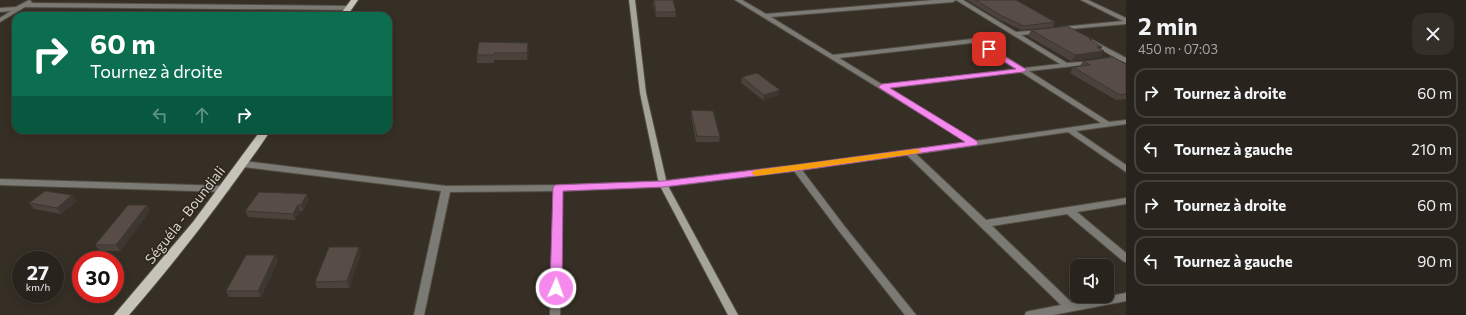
<!DOCTYPE html>
<html lang="fr">
<meta charset="utf-8">
<style>
body{margin:0;font-family:Commissioner,sans-serif;background:#342f29;color:#f1f3f6;height:100vh;display:flex;flex-direction:column;font-size:15px;white-space:nowrap}
*{box-sizing:border-box;margin:0}
p{font-size:13px;color:#a5a4a3}
.icon{flex:none;width:22px;height:22px;fill:none;stroke:currentColor;stroke-width:2;stroke-linecap:round;stroke-linejoin:round}
.map{position:relative;flex:1;overflow:hidden}
.sheet{display:flex;flex-direction:column;background:#28231c;width:340px}
.sheet>*{flex:none}
.hud{position:absolute;left:12px;top:12px;width:380px;height:122px;border-radius:12px;box-shadow:0 2px 10px #0003,0 0 0 1px #44403b;background:#0b6e4f;color:#fff;overflow:hidden}
.fabs{position:absolute;left:1070px;top:259px;display:grid;gap:8px}
.fabs a{display:grid;place-items:center;width:44px;height:44px;border-radius:8px;background:#28231c;box-shadow:0 2px 10px #0003,0 0 0 1px #44403b;font-size:20px}
.speed{position:absolute;left:12px;top:251px;display:flex;gap:8px;font-size:20px;font-weight:700;text-align:center}
.speed>*{display:grid;place-content:center;width:52px;height:52px;border-radius:50%;background:#28231c;box-shadow:0 2px 10px #0003,0 0 0 1px #44403b;line-height:1}
.speed small{font-size:10px;font-weight:400}
.speed .limit{border:6px solid #d22;background:#fff;color:#111}
.pin{position:absolute;display:grid;place-items:center;width:34px;height:34px;color:#fff;margin:-17px;border-radius:8px;box-shadow:0 2px 6px #0006}
.me{position:absolute;width:44px;margin:-22px;rotate:2deg;stroke-linejoin:round;filter:drop-shadow(0 0 3px #0008)}
.turn{display:flex;align-items:center;gap:14px;height:84px;padding:0 12px;font-size:18px}
.turn .icon{width:52px;height:52px;stroke-width:2.5}
.turn b{display:block;font-size:28px;line-height:34px}
.lanes{display:flex;align-items:center;height:38px;padding:0 12px;background:#0003;justify-content:center;gap:20px;direction:ltr}
.lanes .off{opacity:.35}
.round{display:grid;place-items:center;flex:none;width:42px;height:42px;border-radius:12px;background:#342f29}
.overview{display:flex;align-items:center;justify-content:space-between;height:68px;padding:0 12px}
h1{font-size:24px;font-weight:700;line-height:30px}
ul{padding:0;list-style:none}
li{display:flex;align-items:center;gap:12px;height:50px;margin:0 8px 6px;padding:0 4px;border:2px solid #44403b;border-radius:12px}
li div{flex:1}
li b{display:block;font-size:15px}
li em{font-style:normal}
main{display:flex;flex:1;min-height:0}
.map>svg:first-child{display:block}
</style>
<main>
<div class="map">
<svg width="1126" height="315" viewBox="0 0 1126 315">
<rect width="100%" height="100%" fill="#362f25"/>
<g fill="none" stroke-linecap="round" stroke-linejoin="round">
<defs>
<g id="minor">
<path d="M29,0L32,2L31,3L349,6L352,8L349,10L25,7L0,22V18L11,11L0,12V8L16,7Z"/>
<path d="M735,0H742L766,14L934,0H956L953,2L771,17L833,55L972,39L980,41L1024,68L1060,64L956,0H963L1016,32L1042,30L1043,31L1040,33L1021,35L1067,63L1094,61V63L1092,64L1029,71L1109,122L1126,120V124L1076,131L1126,165V172L1068,132L916,154L986,220L1126,198V204L1077,212L1126,253V262L1123,261L1067,214L992,226L1072,303L1126,293V301L1053,315H1025L1026,312L1030,311L1061,305L907,155L802,170L845,227L916,315H905L839,231L794,171L663,187L562,191L560,315H550L554,191L450,192L424,315H414L441,191L243,167L239,164L243,161L446,186L558,185L663,181L796,165L967,142ZM972,43L976,44L1016,69L883,85L839,58ZM1021,72L1101,123L975,141L889,88Z"/>
<path d="M1081,0H1088L1126,18V24L1059,30V28L1061,27L1123,21Z"/>
<path d="M1092,40L1126,58V63L1119,60L1103,61V59L1114,57L1090,43L1089,42Z"/>
<path d="M0,179L226,186L230,189L226,192L0,185Z"/>
</g>
<path id="secondary" d="M629,0H635L646,93L667,184L738,315H728L659,184L640,93Z"/>
<g id="primary">
<path d="M351,0H358L347,16H339Z"/>
<path d="M261,130H271C227,195 180,256 129,315H114L193,222Z"/>
</g>
</defs>
<use href="#minor" stroke="#534d43" stroke-width="2"/>
<use href="#secondary" stroke="#534d43" stroke-width="2"/>
<use href="#primary" stroke="#534d43" stroke-width="2"/>
<use href="#minor" fill="#7b7a74" fill-rule="evenodd"/>
<use href="#secondary" fill="#a5a49b" fill-rule="evenodd"/>
<use href="#primary" fill="#c6c4b8" fill-rule="evenodd"/>
</g>
<g fill="#4c423c">
<path d="M654,0H673L676,12V17H656L653,4Z"/>
<path d="M967,0H1016L1055,22L1053,27L1021,30L998,19Z"/>
<path d="M1031,30L1091,41L1100,49L1104,51L1100,57L1071,61L1028,36Z"/>
<path d="M479,42L529,50L527,60H494V63H477V55Z"/>
<path d="M1083,61L1126,64V99L1116,100L1070,73L1073,67L1080,66Z"/>
<path d="M742,77L778,96L763,100L741,83Z"/>
<path d="M691,110L720,137L719,142H696L691,116Z"/>
<path d="M132,130H173L169,135L134,134Z"/>
<path d="M309,200L303,211H300L295,220L248,217L245,211Z"/>
<path d="M77,201L61,214L34,209L29,203Z"/>
<path d="M147,205L150,211L120,251H100L95,245Z"/>
<path d="M361,253L349,288H317L315,282Z"/>
<path d="M275,255L278,261L261,297H229L226,291Z"/>
</g>
<g fill="#3e3631">
<path d="M528,43L529,50L527,60V53Z"/>
<path d="M1097,47H1102L1099,52L1104,51L1100,57L1071,61L1075,55Z"/>
<path d="M780,90L778,96L763,100L764,95Z"/>
<path d="M167,130H173L169,135Z"/>
<path d="M307,194L309,200L303,211L301,205Z"/>
<path d="M72,195L77,201L61,214L57,208Z"/>
<path d="M147,205L150,211L120,251L116,245Z"/>
<path d="M298,205L300,211L295,220L293,214Z"/>
<path d="M359,247L361,253L349,288L347,281Z"/>
<path d="M275,255L278,261L261,297L258,291Z"/>
</g>
<g fill="#584d46" stroke="#3e3631">
<path d="M654,0H673L676,12H656Z"/>
<path d="M976,0H1016L1055,22L1024,26L1000,15Z"/>
<path d="M289,13L306,14L304,16H286Z"/>
<path d="M1067,26L1092,39H1089L1102,47H1097L1104,51L1075,55L1031,30Z"/>
<path d="M479,42L528,43L527,53H494V55H477Z"/>
<path d="M1113,57L1126,64V94L1120,95L1073,67L1090,65L1083,61Z"/>
<path d="M757,73L780,90L764,95L742,77Z"/>
<path d="M691,110L713,111L720,137L697,136Z"/>
<path d="M45,191L72,195L57,208L29,203Z"/>
<path d="M259,192L307,194L301,205H298L293,214L245,211Z"/>
<path d="M128,205H147L116,245H95Z"/>
<path d="M329,247H359L347,281L315,282Z"/>
<path d="M246,255H275L258,291H226Z"/>
</g>
<path fill="#f689ed" stroke="#a0599a" d="M989,47L1027,70L1023,72L890,88L977,141L978,143L977,145L796,171L663,187L563,191L562,288L560,291L556,292L552,291L550,288L553,188L555,185L663,181L796,165L965,142L878,87L882,84L1016,69L987,51L986,49Z"/>
<path fill="#f59e0b" d="M916,149L921,151L919,153L756,176L751,173L756,170Z"/>
<g text-anchor="middle" stroke-width="3" stroke-linejoin="round" paint-order="stroke">
<g font-size="14" fill="#d8d4ce" stroke="#2c251c">
<text transform="translate(185 215) rotate(-52)" y="5">Séguéla - Boundiali</text>
</g>
</g>
</svg>
<div class="fabs">
<a><svg class="icon" aria-label="sound" viewBox="0 0 24 24"><path d="M4 9h4l5-4v14l-5-4H4zM17 9q2 3 0 6"/></svg></a>
</div>
<div class="speed"><div>27<small>km/h</small></div><div class="limit">30</div></div>
<div class="pin" style="left:989px;top:49px;background:#d93025"><svg class="icon" aria-label="arrive" viewBox="0 0 24 24"><path d="M6 21V4h12l-3 4 3 4H6"/></svg></div>
<svg class="me" style="left:556px;top:288px" viewBox="-20 -20 40 40"><circle r="17" fill="#f689ed" stroke="#fff" stroke-width="3"/><path d="M0-11L8 9 0 5-8 9z" fill="#fff"/></svg>
<div class="hud">
<div class="turn"><svg class="icon" aria-label="right" viewBox="0 0 24 24"><path d="M7 20v-9h11M14 6l5 5-5 5"/></svg><div><b>60 m</b>Tournez à droite</div></div>
<div class="lanes"><svg class="icon off" aria-label="left" viewBox="0 0 24 24"><path d="M17 20v-9H6M10 6l-5 5 5 5"/></svg><svg class="icon off" aria-label="ahead" viewBox="0 0 24 24"><path d="M12 20V5M6 11l6-6 6 6"/></svg><svg class="icon" aria-label="right" viewBox="0 0 24 24"><path d="M7 20v-9h11M14 6l5 5-5 5"/></svg></div>
</div>
</div>
<section class="sheet">
<div class="overview"><div><h1>2 min</h1><p>450 m · 07:03</p></div><a class="round"><svg class="icon" aria-label="close" viewBox="0 0 24 24"><path d="M6 6l12 12M18 6L6 18"/></svg></a></div>
<ul>
<li><svg class="icon" aria-label="right" viewBox="0 0 24 24"><path d="M7 20v-9h11M14 6l5 5-5 5"/></svg><div><b>Tournez à droite</b></div><em>60 m</em></li>
<li><svg class="icon" aria-label="left" viewBox="0 0 24 24"><path d="M17 20v-9H6M10 6l-5 5 5 5"/></svg><div><b>Tournez à gauche</b></div><em>210 m</em></li>
<li><svg class="icon" aria-label="right" viewBox="0 0 24 24"><path d="M7 20v-9h11M14 6l5 5-5 5"/></svg><div><b>Tournez à droite</b></div><em>60 m</em></li>
<li><svg class="icon" aria-label="left" viewBox="0 0 24 24"><path d="M17 20v-9H6M10 6l-5 5 5 5"/></svg><div><b>Tournez à gauche</b></div><em>90 m</em></li>
</ul>
</section>
</main>
